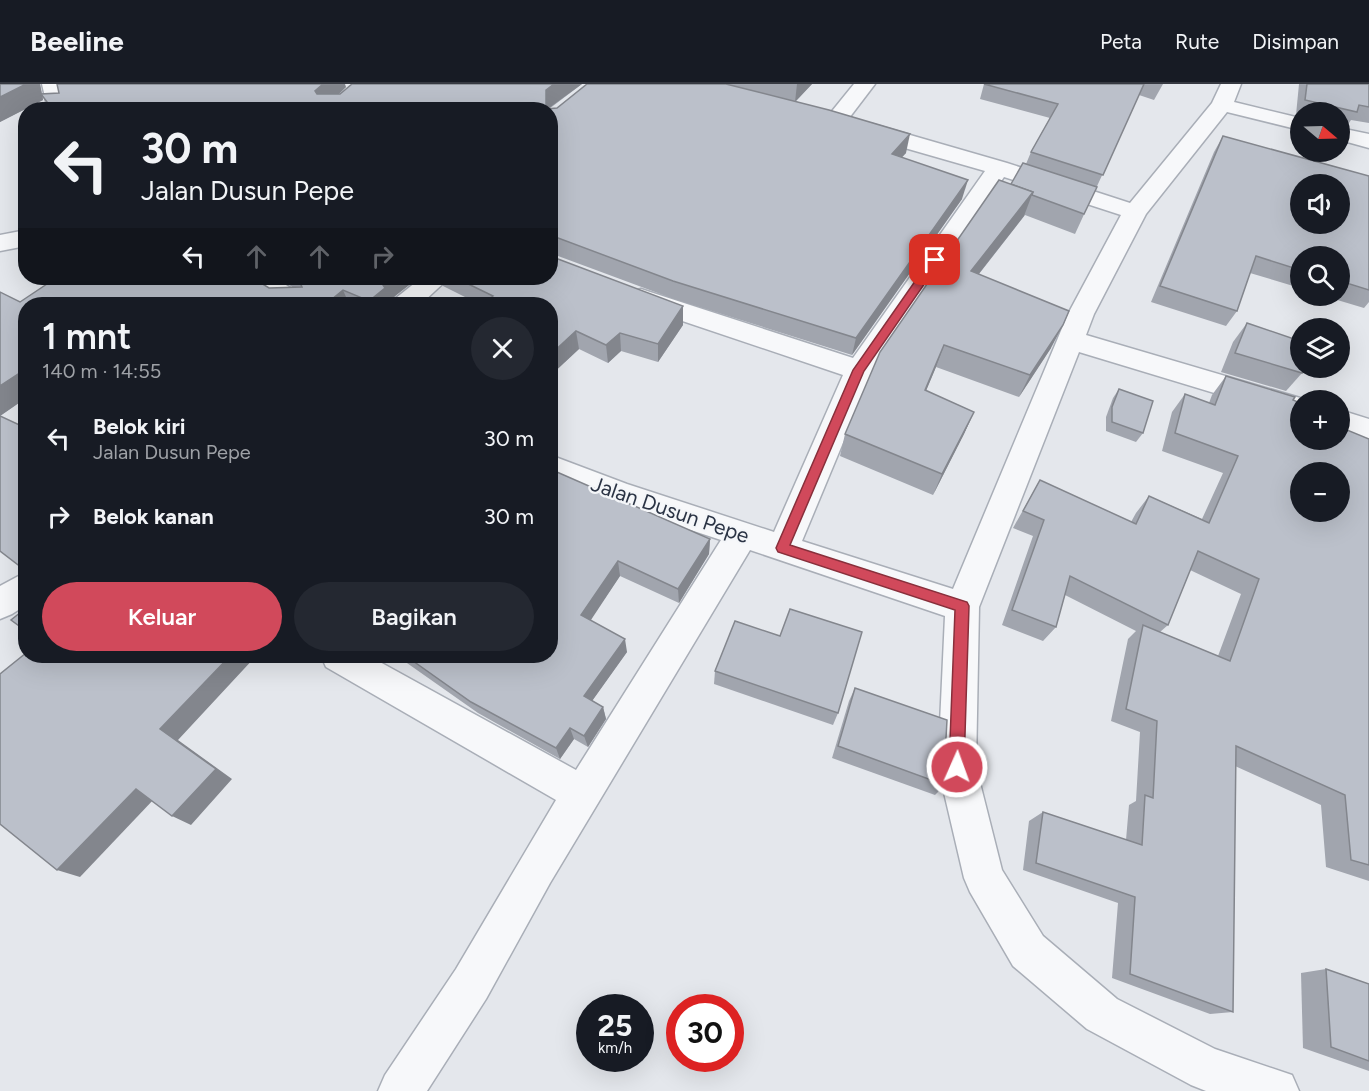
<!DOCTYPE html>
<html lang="id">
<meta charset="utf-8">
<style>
body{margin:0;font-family:Figtree,sans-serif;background:#242831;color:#f1f3f6;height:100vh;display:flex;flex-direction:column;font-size:22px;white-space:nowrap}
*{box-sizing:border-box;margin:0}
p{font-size:20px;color:#9ea1a6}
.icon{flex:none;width:33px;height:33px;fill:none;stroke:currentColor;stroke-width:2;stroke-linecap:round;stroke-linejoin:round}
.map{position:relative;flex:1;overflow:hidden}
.drawer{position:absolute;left:18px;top:213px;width:540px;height:366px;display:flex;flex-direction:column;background:#171b24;border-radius:24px;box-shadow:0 6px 24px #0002}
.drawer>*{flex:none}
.banner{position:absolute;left:18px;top:18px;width:540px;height:183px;border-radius:24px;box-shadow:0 6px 24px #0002;background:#171b24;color:#f1f3f6;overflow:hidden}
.needle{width:39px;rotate:109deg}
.fabs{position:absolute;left:1290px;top:18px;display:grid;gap:12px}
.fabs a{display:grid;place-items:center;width:60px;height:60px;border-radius:50%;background:#171b24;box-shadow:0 6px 24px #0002;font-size:30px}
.speed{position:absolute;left:576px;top:910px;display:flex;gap:12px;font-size:30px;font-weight:700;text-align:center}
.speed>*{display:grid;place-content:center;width:78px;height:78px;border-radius:50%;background:#171b24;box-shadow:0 6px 24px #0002;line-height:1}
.speed small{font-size:15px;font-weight:400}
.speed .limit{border:9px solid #d22;background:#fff;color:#111}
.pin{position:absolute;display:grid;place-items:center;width:51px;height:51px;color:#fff;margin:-26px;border-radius:12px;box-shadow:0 3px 9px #0006}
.me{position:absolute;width:66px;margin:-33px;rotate:2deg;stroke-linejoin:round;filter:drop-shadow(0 0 4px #0008)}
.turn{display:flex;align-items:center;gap:21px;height:126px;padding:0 24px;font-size:27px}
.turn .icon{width:78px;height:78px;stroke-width:2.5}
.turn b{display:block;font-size:42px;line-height:51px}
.lanes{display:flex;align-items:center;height:57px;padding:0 24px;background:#0003;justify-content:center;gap:30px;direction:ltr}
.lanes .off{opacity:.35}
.round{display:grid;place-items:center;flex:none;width:63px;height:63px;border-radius:32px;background:#242831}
.summary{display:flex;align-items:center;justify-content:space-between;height:102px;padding:0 24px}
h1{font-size:36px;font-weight:600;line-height:45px}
.cta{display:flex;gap:12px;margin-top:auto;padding:12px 24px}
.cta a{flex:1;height:69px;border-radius:36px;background:#d1495b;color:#fff;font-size:24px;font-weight:600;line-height:69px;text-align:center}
.cta a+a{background:#242831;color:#f1f3f6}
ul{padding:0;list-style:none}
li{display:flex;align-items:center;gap:18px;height:78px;padding:0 24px}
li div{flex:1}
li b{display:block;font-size:22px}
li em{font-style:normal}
header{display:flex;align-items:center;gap:36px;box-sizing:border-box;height:84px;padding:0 30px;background:#171b24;border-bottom:2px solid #363941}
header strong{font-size:28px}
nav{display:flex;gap:33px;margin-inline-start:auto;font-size:21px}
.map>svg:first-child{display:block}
</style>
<header>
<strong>Beeline</strong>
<nav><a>Peta</a><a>Rute</a><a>Disimpan</a></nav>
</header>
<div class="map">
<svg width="1369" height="1007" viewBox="0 0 1369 1007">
<rect width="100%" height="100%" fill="#e4e7ec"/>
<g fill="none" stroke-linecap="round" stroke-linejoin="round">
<defs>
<g id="minor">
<path d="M42,0H62L69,26H48Z"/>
<path d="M854,0H875L843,42L835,43L827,42L824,37Z"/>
<path d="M1221,0H1241L1234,18L1300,34V46L1227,28L1146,130L1094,230L1086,251L1307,316H1300V335L1079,268L979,523L976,683L1002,786L1043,852L1117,915L1215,965L1292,991L1299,1007H1206L1191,1001L1087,945L1013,882L970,808L964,794L938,683L945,532L750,466L550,799L486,915L427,1007H378L385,991L456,885L556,716L326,583L321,572H369L576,686L721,456L606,418L550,396V371L627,400L774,448L843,291L632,220L628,214L632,208L641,205L650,208L853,274L985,87L856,50L853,45L856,40L864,39L872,40L1007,79L1130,119L1212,19ZM1004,93L1121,131L1068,230L953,505L802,457L872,289Z"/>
<path d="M1340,44L1369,50V64L1340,56Z"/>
<path d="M26,146V162L0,167V151Z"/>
<path d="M245,194H275L306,214L310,220H280L249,200Z"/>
<path d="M421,194H449L421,220H392L396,214Z"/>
<path d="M1340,326L1369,335V357L1340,348Z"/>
<path d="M26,488V521L12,530L0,535V502Z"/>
</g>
</defs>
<use href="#minor" stroke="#a9aeb7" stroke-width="3"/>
<use href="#minor" fill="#f7f8fa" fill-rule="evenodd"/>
</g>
<g fill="#a1a5ae" fill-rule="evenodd">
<path d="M0,0H40L42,10L346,3L339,10H340L352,0H582L549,25L557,24L587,0H812L796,17L906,69L901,73L962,115L852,271L674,215L550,169V26H51L43,13V16L0,38Z"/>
<path d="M984,0H1163L1154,16L1139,11L1075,150L1025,131L979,190L1051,264L1019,313L936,283L926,307L974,328L964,350L933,411L840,372L845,350L1011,100L1026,80L1031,68L1050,34L980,15Z"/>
<path d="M1299,0H1369V39L1351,36L1347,42L1340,41V28H1300V32L1296,31Z"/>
<path d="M1223,52L1369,92V218L1364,224L1324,212H1340V172H1300V204L1250,189L1237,227L1226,242L1151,218L1214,68Z"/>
<path d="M278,194H418L395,212L390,218L391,220H26V314L0,332V467V208L20,218L269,204H294Z"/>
<path d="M440,194H550L683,241L658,278L621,267L608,279L579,265L550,292V220H479L443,202Z"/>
<path d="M1247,239L1302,289L1286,307L1221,288L1233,258Z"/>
<path d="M1226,292L1293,316L1369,437V797L1326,783L1321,721L1235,682L1233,928L1210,930L1112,894L1118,819L1023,786L1029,737L1043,728L1126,756L1129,721L1136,717L1140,648L1111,637L1128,555L1136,547L1065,511L1056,543L1043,557L1002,541L1033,452L1013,444L1040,396L1131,438L1136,429L1149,412L1202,435L1223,389L1162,367L1172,328L1185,310L1209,319L1212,311ZM1190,486L1241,510L1218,572L1160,548L1168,541Z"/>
<path d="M1119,305L1143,349L1136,358L1106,347V333L1113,314Z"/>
<path d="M564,392L710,455L709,470L679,519L620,492L590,536L627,568L592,617L603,623L606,635L588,663L574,655L560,675L478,629L397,572H550Z"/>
<path d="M715,587L838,629L833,641L714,600Z"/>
<path d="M855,604L945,701L935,711L832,674L849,617Z"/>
<path d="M1326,885L1369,900V987L1303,964L1301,889Z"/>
</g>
<g fill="#83868d">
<path d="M26,0H40L43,16L0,38V13Z"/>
<path d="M323,0H345L346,3L322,26L315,7Z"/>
<path d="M554,0H582L549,24V26H546V6Z"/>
<path d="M797,0H812L795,18Z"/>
<path d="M910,50L906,69L888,89L892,70Z"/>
<path d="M968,96L962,115L852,271L856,254Z"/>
<path d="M1033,108L1024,132L963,210L971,187Z"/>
<path d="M388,194H418L395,212L390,218L391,220H371L369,217Z"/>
<path d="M343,206L349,220H326Z"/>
<path d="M683,222V241L658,278V260Z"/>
<path d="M1063,241L1051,264L1019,313L1030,291Z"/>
<path d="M576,247L579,265L550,292V271Z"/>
<path d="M620,249L621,267L608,279L606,261Z"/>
<path d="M944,261L936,283L917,328L925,306Z"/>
<path d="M26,285V314L0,332V302Z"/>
<path d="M974,328L964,350L933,411L942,390Z"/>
<path d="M710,455L709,470L679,519L678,505Z"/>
<path d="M618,477L620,492L585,545L581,531Z"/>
<path d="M625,555L627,568L587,624L584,612Z"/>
<path d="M230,572H256L178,656L232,695L191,741L172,732L160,645Z"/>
<path d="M603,623L606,635L588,663L584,652Z"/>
<path d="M570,644L574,655L560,675L556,664Z"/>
<path d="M136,705L155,714L80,793L57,786Z"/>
</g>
<g fill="#bbc0ca" stroke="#83868d" stroke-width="1.5" fill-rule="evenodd">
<path d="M0,0H26L0,13Z"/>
<path d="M57,0H323L315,7L317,10H340L352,0H554L546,6V25L557,24L587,0H726L829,26L910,50L892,70L968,96L856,254L673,197L550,151V26H53L41,10L59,9Z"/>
<path d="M984,0H1144L1103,91L1031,68L1058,20Z"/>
<path d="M1307,0H1369V23L1359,21L1357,28L1305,16Z"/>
<path d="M1223,52L1369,92V206L1340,197V172H1300V186L1256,172L1237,227L1160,202ZM1300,100H1340V140H1300Z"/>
<path d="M1023,79L1097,103L1084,130L1032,111L1033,108L1011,100Z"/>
<path d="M999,96L1033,108L971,187L1069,227L1063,241L1030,291L944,261L925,306L974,328L942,390L845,350L880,268Z"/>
<path d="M550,172L683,222L658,260L620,249L606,261L576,247L550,271V220H484L493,212L456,194H550Z"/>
<path d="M56,194H253L269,204L302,203L298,194H388L383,201L385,204L369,217L343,206L326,220H26V285L0,302V208L20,218Z"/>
<path d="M1247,239L1300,257V284H1304L1302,289L1235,269Z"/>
<path d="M1226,292L1295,313L1293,316L1300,319V356H1340V343L1369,355V781L1351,776L1345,711L1236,662L1233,928L1130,890L1135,813L1036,779L1043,728L1142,761L1145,711L1153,714L1157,637L1126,625L1143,541L1230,577L1259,495L1198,467L1168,541L1070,492L1056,543L1012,526L1044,436L1023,427L1040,396L1136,440L1149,412L1209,439L1238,372L1175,349L1185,310L1215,321ZM1300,388H1340V428H1300Z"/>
<path d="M1119,305L1153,317L1143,349L1112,338V323Z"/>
<path d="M0,332L26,344V487L0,467Z"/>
<path d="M550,385L710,455L678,505L618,477L581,531L625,555L584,612L603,623L584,652L570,644L556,664L471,618L406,572H550Z"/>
<path d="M26,524V547L11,536Z"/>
<path d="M790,525L862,548L838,629L715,587L735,537L780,552Z"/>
<path d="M26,569V572H230L160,645L216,685L172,732L136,705L57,786L0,740V590Z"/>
<path d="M855,604L947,636L945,672L948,685L945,701L838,662Z"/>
<path d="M1326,885L1369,900V977L1331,963Z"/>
</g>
<path fill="#d1495b" stroke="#882f3b" stroke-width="1.5" d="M935,172L941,176L864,287L790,461L967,518L969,522L964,683L962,688L957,691L951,688L949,683L955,526L778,468L776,464L853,286L932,173Z"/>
<g text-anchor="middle" stroke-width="4.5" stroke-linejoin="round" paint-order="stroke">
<g font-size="21" fill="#2b3445" stroke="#f4f6f9">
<text transform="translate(670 426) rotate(19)" y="7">Jalan Dusun Pepe</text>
</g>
</g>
</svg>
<div class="fabs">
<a><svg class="needle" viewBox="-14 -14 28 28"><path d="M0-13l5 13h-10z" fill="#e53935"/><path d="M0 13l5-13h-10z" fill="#9ea1a6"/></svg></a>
<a><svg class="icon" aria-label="sound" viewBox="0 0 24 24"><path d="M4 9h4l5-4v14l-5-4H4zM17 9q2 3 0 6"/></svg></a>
<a><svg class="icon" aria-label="search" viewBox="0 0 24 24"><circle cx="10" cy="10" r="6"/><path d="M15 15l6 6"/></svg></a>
<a><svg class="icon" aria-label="layers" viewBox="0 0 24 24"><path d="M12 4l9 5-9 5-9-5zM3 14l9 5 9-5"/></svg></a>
<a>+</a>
<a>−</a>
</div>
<div class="speed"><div>25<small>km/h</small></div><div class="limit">30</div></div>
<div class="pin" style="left:935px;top:176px;background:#d93025"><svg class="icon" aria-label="arrive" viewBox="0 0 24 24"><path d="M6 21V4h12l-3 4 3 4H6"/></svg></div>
<svg class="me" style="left:957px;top:683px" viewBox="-20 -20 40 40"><circle r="17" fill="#d1495b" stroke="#fff" stroke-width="3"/><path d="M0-11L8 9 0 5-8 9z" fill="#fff"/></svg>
<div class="banner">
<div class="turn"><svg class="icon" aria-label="left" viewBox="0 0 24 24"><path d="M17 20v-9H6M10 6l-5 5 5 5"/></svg><div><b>30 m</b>Jalan Dusun Pepe</div></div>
<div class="lanes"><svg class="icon" aria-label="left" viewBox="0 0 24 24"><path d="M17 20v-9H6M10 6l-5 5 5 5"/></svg><svg class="icon off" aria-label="ahead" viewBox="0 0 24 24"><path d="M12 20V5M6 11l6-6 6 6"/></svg><svg class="icon off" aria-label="ahead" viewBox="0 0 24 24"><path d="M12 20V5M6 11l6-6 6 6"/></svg><svg class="icon off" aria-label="right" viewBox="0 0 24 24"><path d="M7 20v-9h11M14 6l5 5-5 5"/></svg></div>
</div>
<section class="drawer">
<div class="summary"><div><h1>1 mnt</h1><p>140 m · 14:55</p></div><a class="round"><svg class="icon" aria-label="close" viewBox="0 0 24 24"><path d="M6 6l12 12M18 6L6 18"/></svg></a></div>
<ul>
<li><svg class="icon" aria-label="left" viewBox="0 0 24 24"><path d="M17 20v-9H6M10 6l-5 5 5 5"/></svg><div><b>Belok kiri</b><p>Jalan Dusun Pepe</p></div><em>30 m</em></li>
<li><svg class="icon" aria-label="right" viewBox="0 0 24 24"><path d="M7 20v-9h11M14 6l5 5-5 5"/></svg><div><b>Belok kanan</b></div><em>30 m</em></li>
</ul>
<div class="cta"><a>Keluar</a><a>Bagikan</a></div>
</section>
</div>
